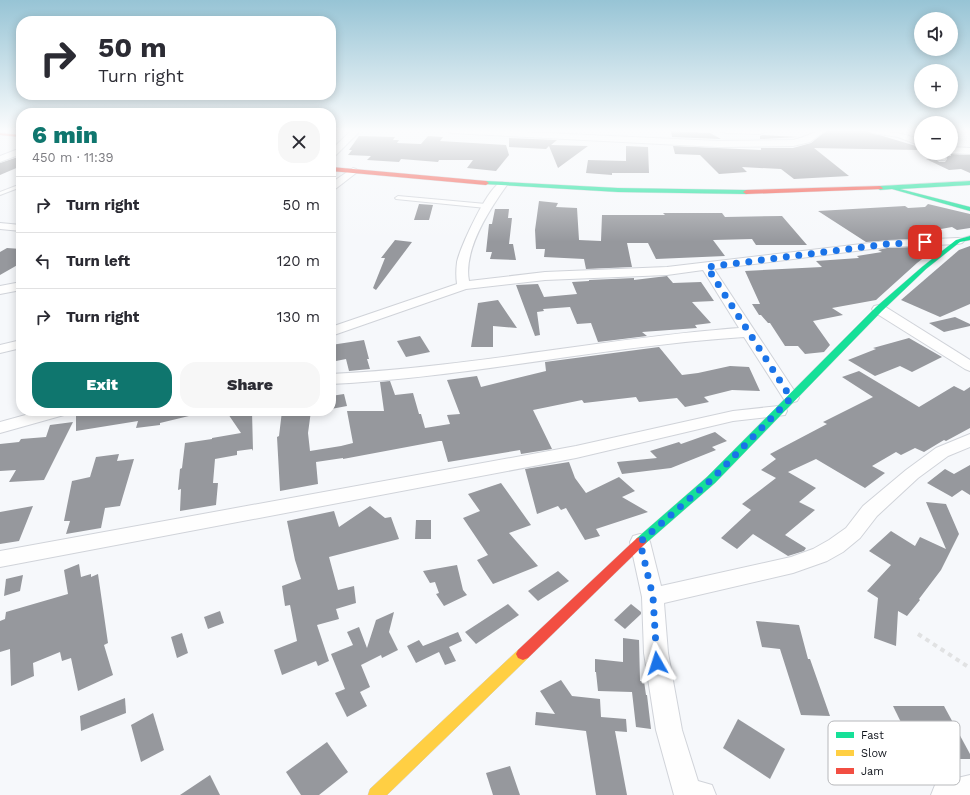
<!DOCTYPE html>
<meta charset="utf-8">
<style>
body{margin:0;font-family:"Work Sans",sans-serif;background:#f7f7f7;color:#2b2b33;height:100vh;display:flex;flex-direction:column;font-size:15px;white-space:nowrap}
*{box-sizing:border-box;margin:0}
p{font-size:13px;color:#7c7c81}
.icon{flex:none;width:22px;height:22px;fill:none;stroke:currentColor;stroke-width:2;stroke-linecap:round;stroke-linejoin:round}
.map{position:relative;flex:1;overflow:hidden}
.drawer{position:absolute;left:16px;top:108px;width:320px;height:308px;display:flex;flex-direction:column;background:#fff;border-radius:16px;box-shadow:0 2px 10px #0003}
.drawer>*{flex:none}
.top-card{position:absolute;left:16px;top:16px;width:320px;height:84px;border-radius:16px;box-shadow:0 2px 10px #0003;background:#fff;color:#2b2b33;overflow:hidden}
.tools{position:absolute;left:914px;top:12px;display:grid;gap:8px}
.tools a{display:grid;place-items:center;width:44px;height:44px;border-radius:50%;background:#fff;box-shadow:0 2px 10px #0003;font-size:20px}
.pin{position:absolute;display:grid;place-items:center;width:34px;height:34px;color:#fff;margin:-17px;border-radius:8px;box-shadow:0 2px 6px #0006}
.me{position:absolute;width:44px;margin:-22px;rotate:354deg;stroke-linejoin:round;filter:drop-shadow(0 0 3px #0008)}
.turn{display:flex;align-items:center;gap:14px;height:84px;padding:0 16px;font-size:18px}
.turn .icon{width:52px;height:52px;stroke-width:2.5}
.turn b{display:block;font-size:28px;line-height:34px}
.round{display:grid;place-items:center;flex:none;width:42px;height:42px;border-radius:16px;background:#f7f7f7}
.head{display:flex;align-items:center;justify-content:space-between;height:68px;padding:0 16px}
h1{font-size:24px;font-weight:800;line-height:30px;color:#0f766e}
.button{display:flex;gap:8px;margin-top:auto;padding:8px 16px}
.button a{flex:1;height:46px;border-radius:16px;background:#0f766e;color:#fff;font-size:16px;font-weight:800;line-height:46px;text-align:center}
.button a+a{background:#f7f7f7;color:#2b2b33}
ul{padding:0;list-style:none}
li{display:flex;align-items:center;gap:12px;height:56px;padding:0 16px;border-top:1px solid #e1e1e2}
li div{flex:1}
li b{display:block;font-size:15px}
li em{font-style:normal}
.map>svg:first-child{display:block}
</style>
<div class="map">
<svg width="970" height="795" viewBox="0 0 970 795">
<rect width="100%" height="100%" fill="#f6f8fb"/>
<g fill="#96989d">
<path d="M671,131L710,133L721,139L672,137Z"/>
<path d="M826,131H866L916,146L919,147L918,150L814,148L849,176L794,179L781,169L742,167L747,172L719,174L700,155L675,154L673,146L761,150V148H793L811,143Z"/>
<path d="M762,135L798,137L760,139V136Z"/>
<path d="M359,136L395,137L393,140H399L397,143L421,144L428,136L443,137L440,141L506,145L509,155L496,171L467,168L473,160H439L438,162L401,159L399,162L367,160L371,156L348,155L352,150H349Z"/>
<path d="M509,138L557,140L551,145L588,146L558,168L549,146L546,149L509,147Z"/>
<path d="M626,146L648,147L649,173H612V175L586,173L588,160L626,161Z"/>
<path d="M951,154L970,155V173L961,169L949,170L926,159L935,158L939,162H945L947,159V156H951Z"/>
<path d="M21,156V166L0,175V163Z"/>
<path d="M539,201L558,203L556,207L577,208L579,240L601,241L602,215H665L663,213H722L725,217L782,216L807,245H756L752,239L713,240L725,256L656,259L648,243H627L632,267L586,269L584,259L544,257L545,249H536L535,230Z"/>
<path d="M419,204L433,205L429,220H414Z"/>
<path d="M928,204L970,214V228L957,230L952,227L919,233L926,238L866,242L818,211L905,206L908,208L925,207Z"/>
<path d="M495,209H509L508,218H512L509,244H513L516,260L490,259L492,252H486L489,224H492Z"/>
<path d="M395,240L412,242L376,290L373,288L385,258H381Z"/>
<path d="M939,246L917,263L876,300L832,308L843,315L813,321L830,345L824,352L805,354L798,346H785L770,323H768L761,315H759L752,304H760L745,271L822,267L816,261L859,258L857,256L882,252L878,250L887,248Z"/>
<path d="M970,246V304L940,317L901,300L959,250Z"/>
<path d="M7,248L21,249V263L0,275V252Z"/>
<path d="M667,276L673,283L701,282L714,301L692,302L711,323L695,325L697,328L642,332L647,336L598,342L591,323L577,324L570,307L543,309L544,311L537,312L540,335L535,336L516,285L538,284L544,297L577,294L572,282L589,281V280L634,278V280Z"/>
<path d="M498,300L517,328L493,326V347H471L478,303Z"/>
<path d="M955,317L970,324V326L944,332L929,323Z"/>
<path d="M420,336L430,352L406,357L397,341Z"/>
<path d="M909,338L942,357L912,372L900,366L875,376L848,360L876,349L873,348Z"/>
<path d="M364,340L369,359H367L370,369L349,371L346,359L331,362V345Z"/>
<path d="M659,347L682,375L698,373L730,366L749,367L760,391L732,390L704,397L709,402L685,407L677,398L639,402L636,397L584,403L582,400L533,410L552,449L521,454L520,450L448,462L442,441H439L343,459V458L316,462L318,484L280,491L277,437L279,436L282,411H311L308,433L310,451L341,446L353,443L347,411H384L380,382L390,381L395,395L413,393L419,414H421L425,428L450,424L447,415L460,414L447,380L477,376L481,387L546,371L545,362Z"/>
<path d="M859,371L919,407L954,386L964,391L970,387V428L946,441L944,440L924,452L915,448L901,455L896,452L872,466L885,473L865,488L816,459L788,472L816,488L799,502L815,510L785,535L806,548L804,551L788,556L753,534L737,549L721,538L751,510L742,504L776,478L761,470L776,459L770,454L827,424L823,422L873,397L842,377Z"/>
<path d="M344,394L347,406L331,409V396Z"/>
<path d="M84,411H189V416L160,423V425L136,428L138,421L76,431V413Z"/>
<path d="M226,411H252L253,451L252,449L237,451V455L215,459L213,483H218L216,505L180,511L181,489L178,490L180,469L182,468L185,443L212,439V438L241,433Z"/>
<path d="M73,422L44,480L9,482L16,470L0,471V444L19,442L21,439L46,437L50,425Z"/>
<path d="M715,432L727,441L712,447L716,450L671,468L622,474L617,462L657,458L650,451L679,442L681,444Z"/>
<path d="M119,454L117,461L134,459L120,506L105,508L101,528L66,534L70,521H64L72,481L90,477L96,457Z"/>
<path d="M569,462L575,478L586,493L619,477L635,491L622,497L648,512L596,529L600,536L585,540L566,508L561,510L558,506L537,514L525,469Z"/>
<path d="M970,465V495L962,490L952,497L927,483L945,469L954,474Z"/>
<path d="M501,483L531,525L509,533L538,566L493,584L477,560L488,555L463,518L480,511L468,494Z"/>
<path d="M926,502L946,504L959,534L941,570L919,599L920,600L907,616L898,611L896,646L874,638L878,598L867,591L891,565L869,551L891,531L915,546L920,537L946,549Z"/>
<path d="M33,506L19,541L0,544V512Z"/>
<path d="M370,506L385,518L391,517L399,539L329,557L338,590L354,586L356,603L336,609L339,619L317,625L329,661L318,666L316,661L282,675L274,650L297,641L290,605L285,606L282,586L301,579L295,560L287,521L334,511L339,527Z"/>
<path d="M416,520H431V539H415Z"/>
<path d="M79,564L81,577L91,574V577L98,574L108,643L104,645L113,675L78,691L71,658L62,661L60,652L33,663L34,676L11,686L10,649L0,652V621L5,619L6,612L68,594L64,570Z"/>
<path d="M457,565L463,590L467,595L444,606L436,594L439,593L435,582L430,583L423,571Z"/>
<path d="M558,571L569,581L538,601L528,591Z"/>
<path d="M23,575L20,591L4,596L6,579Z"/>
<path d="M508,604L519,615L476,644L465,632Z"/>
<path d="M631,604L641,612V614L625,629L614,620Z"/>
<path d="M220,611L224,623L208,629L204,617Z"/>
<path d="M394,612L389,632L398,650L382,658L381,655L361,665L370,687L360,692L367,706L347,717L335,693L345,689L331,654L353,645L347,632L359,627L367,648L376,620Z"/>
<path d="M756,621L799,625L808,659H810L830,716L801,715L780,649L762,647Z"/>
<path d="M458,632L462,641L449,647L456,661L445,665L439,652L416,663L407,646L419,640L423,646Z"/>
<path d="M182,633L188,653L177,658L171,637Z"/>
<path d="M623,638L639,640L640,681H644L646,695H647L651,729L636,727L632,692L598,691L596,672H595V659L623,662Z"/>
<path d="M561,680L572,696L600,699L601,717L626,719L627,732L615,731L627,795H596L586,731L535,725L536,712L555,714L540,691Z"/>
<path d="M125,698L126,713L81,731L80,716Z"/>
<path d="M893,706H944L970,754V759H919Z"/>
<path d="M153,713L164,750L141,762L131,725Z"/>
<path d="M738,719L785,749L770,779L723,748Z"/>
<path d="M327,742L348,772L319,795H301L286,772Z"/>
<path d="M510,766L520,795H493L486,773Z"/>
<path d="M210,775L220,795H180Z"/>
</g>
<g fill="none" stroke-linecap="round" stroke-linejoin="round">
<defs>
<g id="lane">
<path d="M21,184V187L0,195V192Z"/>
<path d="M398,196L486,204L489,206L486,208L396,199L395,198Z"/>
</g>
<g id="street">
<path d="M351,131H360L334,157L331,158V150Z"/>
<path d="M447,131H504L718,141L793,140C805,138 813,131 825,131L810,142L793,146L718,147L451,133Z"/>
<path d="M722,131H763L764,132L760,134L726,133Z"/>
<path d="M869,131C890,131 902,133 921,140V146L898,137L873,133Z"/>
<path d="M951,147L970,148V154L951,153Z"/>
<path d="M21,148V154L0,162V156Z"/>
<path d="M934,153H943L946,158L945,160H939Z"/>
<path d="M353,168L356,169L358,171L356,173L334,190L331,191V183Z"/>
<path d="M502,182L507,185C489,210 463,250 469,281L545,272L667,267L887,241L958,238L962,239L964,241L962,243L958,244L887,247L714,269L799,398L797,401L791,403L785,401L744,337C606,346 470,377 331,384V374C468,368 603,338 739,328L703,270L667,275L545,280L466,289L331,336V327L457,284C456,277 456,270 457,262C460,248 488,185 502,182Z"/>
<path d="M0,223L21,225V231L0,229Z"/>
<path d="M21,282V290L0,294V286Z"/>
<path d="M879,305L884,306L970,360V371L965,369L874,312L872,309L874,306Z"/>
<path d="M21,340V348L0,353V345Z"/>
<path d="M779,406L785,407L787,411L785,415L733,421L576,458L0,567V551L576,446L733,411Z"/>
<path d="M40,411H66L64,415L0,433V422Z"/>
<path d="M970,434V447L948,456L918,478L877,516L860,538L843,552L827,561L793,573L664,603L668,653L682,730L698,781L712,785L716,795H674L656,730L644,653L642,597L630,542L633,536L640,534L647,536L650,542L661,586L791,557L813,549L829,540L846,528L863,506L906,470L936,448Z"/>
<path d="M970,775V795H931L935,785L945,781Z"/>
</g>
<g id="fast">
<path d="M486,181L618,188L746,190L749,192L746,194L618,192L484,184V182Z"/>
<path d="M970,181V185L900,189L970,207V211L892,189L880,190L877,188L880,186Z"/>
<path d="M970,236V240L960,242L926,269L882,311L715,483L645,544L641,545L637,544L635,541L637,538L707,477L876,307L922,267L956,240Z"/>
</g>
<path id="slow" d="M523,648L528,650L530,654L528,658L387,795H368L370,789L518,650Z"/>
<g id="jam">
<path d="M0,133L21,135V137L0,135Z"/>
<path d="M331,167L486,181L489,183L486,185L331,171Z"/>
<path d="M880,186L883,188L882,189L746,194L743,192L746,190Z"/>
<path d="M641,537L645,538L647,541L645,544L528,658L523,660L518,658L516,654L518,650L637,538Z"/>
</g>
</defs>
<use href="#lane" stroke="#d0d3d9" stroke-width="2"/>
<use href="#street" stroke="#d0d3d9" stroke-width="2"/>
<use href="#fast" stroke="#d0d3d9" stroke-width="1"/>
<use href="#slow" stroke="#d0d3d9" stroke-width="1"/>
<use href="#jam" stroke="#d0d3d9" stroke-width="1"/>
<path stroke="#e1e2e3" stroke-width="4" stroke-dasharray="4.5 4.5" stroke-linecap="butt" d="M918,634L970,668"/>
<use href="#lane" fill="#fefefe" fill-rule="evenodd"/>
<use href="#street" fill="#fefefe" fill-rule="evenodd"/>
<use href="#fast" fill="#16e098" fill-rule="evenodd"/>
<use href="#slow" fill="#ffcf43" fill-rule="evenodd"/>
<use href="#jam" fill="#f24e42" fill-rule="evenodd"/>
</g>
<linearGradient id="sky" x2="0" y2="1"><stop stop-color="#97c4d5"/><stop offset="0.54" stop-color="#fbfcfd"/><stop offset="1" stop-color="#fbfcfd" stop-opacity="0"/></linearGradient>
<rect width="970" height="242" fill="url(#sky)"/>
<g fill="none" stroke-linecap="round" stroke-linejoin="round">
<path stroke="#1a73e8" stroke-width="7" stroke-dasharray="0 12.6" d="M657,663L653,597L640,542L711,480L791,398L707,267L887,244L925,242"/>
</g>
<rect x="828" y="721" width="132" height="64" rx="6" fill="#fff" stroke="#b7b8bb" stroke-width="1"/>
<rect x="836" y="732" width="18" height="6" fill="#16e098"/>
<rect x="836" y="750" width="18" height="6" fill="#ffcf43"/>
<rect x="836" y="768" width="18" height="6" fill="#f24e42"/>
<g font-size="11" fill="#0f131b">
<text x="861" y="739">Fast</text>
<text x="861" y="757">Slow</text>
<text x="861" y="775">Jam</text>
</g>
</svg>
<div class="tools">
<a><svg class="icon" aria-label="sound" viewBox="0 0 24 24"><path d="M4 9h4l5-4v14l-5-4H4zM17 9q2 3 0 6"/></svg></a>
<a>+</a>
<a>−</a>
</div>
<div class="pin" style="left:925px;top:242px;background:#d93025"><svg class="icon" aria-label="arrive" viewBox="0 0 24 24"><path d="M6 21V4h12l-3 4 3 4H6"/></svg></div>
<svg class="me" style="left:657px;top:663px" viewBox="-20 -20 40 40"><path d="M0-17L14 15 0 8-14 15z" fill="#1a73e8" stroke="#fff" stroke-width="4"/></svg>
<div class="top-card">
<div class="turn"><svg class="icon" aria-label="right" viewBox="0 0 24 24"><path d="M7 20v-9h11M14 6l5 5-5 5"/></svg><div><b>50 m</b>Turn right</div></div>
</div>
<section class="drawer">
<div class="head"><div><h1>6 min</h1><p>450 m · 11:39</p></div><a class="round"><svg class="icon" aria-label="close" viewBox="0 0 24 24"><path d="M6 6l12 12M18 6L6 18"/></svg></a></div>
<ul>
<li><svg class="icon" aria-label="right" viewBox="0 0 24 24"><path d="M7 20v-9h11M14 6l5 5-5 5"/></svg><div><b>Turn right</b></div><em>50 m</em></li>
<li><svg class="icon" aria-label="left" viewBox="0 0 24 24"><path d="M17 20v-9H6M10 6l-5 5 5 5"/></svg><div><b>Turn left</b></div><em>120 m</em></li>
<li><svg class="icon" aria-label="right" viewBox="0 0 24 24"><path d="M7 20v-9h11M14 6l5 5-5 5"/></svg><div><b>Turn right</b></div><em>130 m</em></li>
</ul>
<div class="button"><a>Exit</a><a>Share</a></div>
</section>
</div>
